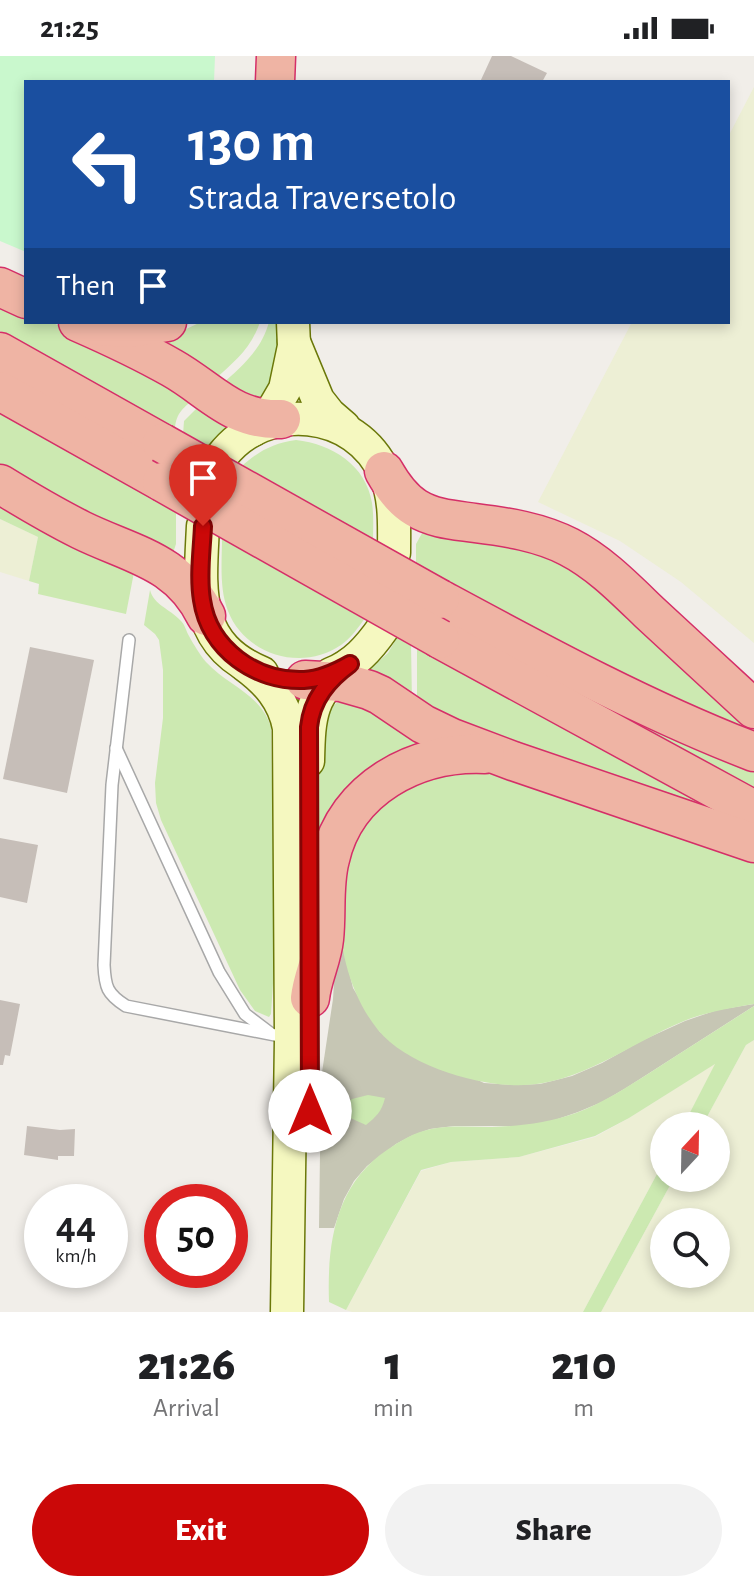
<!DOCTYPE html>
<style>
body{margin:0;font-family:"Alegreya Sans",sans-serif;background:#f2f2f2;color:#202124;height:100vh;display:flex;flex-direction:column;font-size:30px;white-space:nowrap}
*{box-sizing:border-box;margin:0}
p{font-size:26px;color:#757577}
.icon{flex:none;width:44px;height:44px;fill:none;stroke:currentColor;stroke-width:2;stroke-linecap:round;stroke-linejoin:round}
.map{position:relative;height:1256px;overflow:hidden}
.details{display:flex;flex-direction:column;background:#fff;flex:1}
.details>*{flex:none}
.top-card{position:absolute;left:24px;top:24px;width:706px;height:244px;border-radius:0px;box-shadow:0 4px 12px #0003;background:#1a4fa0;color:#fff;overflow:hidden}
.needle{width:52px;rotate:22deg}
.fabs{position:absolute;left:650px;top:1056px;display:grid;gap:16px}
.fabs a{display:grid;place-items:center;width:80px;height:80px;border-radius:50%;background:#fff;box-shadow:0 4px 12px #0003;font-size:40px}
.speed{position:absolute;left:24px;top:1128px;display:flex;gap:16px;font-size:40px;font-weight:700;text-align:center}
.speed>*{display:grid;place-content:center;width:104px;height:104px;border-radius:50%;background:#fff;box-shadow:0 4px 12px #0003;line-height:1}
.speed small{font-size:20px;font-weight:400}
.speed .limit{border:12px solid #d22;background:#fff;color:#111}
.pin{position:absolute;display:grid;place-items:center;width:68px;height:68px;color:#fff;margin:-82px -34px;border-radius:50% 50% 50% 0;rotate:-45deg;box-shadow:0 0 8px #0007}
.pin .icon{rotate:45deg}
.me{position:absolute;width:88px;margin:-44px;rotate:0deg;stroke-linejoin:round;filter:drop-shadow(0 0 6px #0008)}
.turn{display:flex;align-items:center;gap:28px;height:168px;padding:0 32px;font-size:36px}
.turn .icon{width:104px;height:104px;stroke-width:2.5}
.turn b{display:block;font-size:56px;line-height:68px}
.then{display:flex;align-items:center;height:76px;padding:0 32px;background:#0003;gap:16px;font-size:30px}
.eta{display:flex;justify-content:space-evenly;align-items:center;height:136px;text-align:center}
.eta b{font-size:48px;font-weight:800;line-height:56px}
.cta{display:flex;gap:16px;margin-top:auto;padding:16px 32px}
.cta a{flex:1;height:92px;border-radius:48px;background:#cb0808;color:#fff;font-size:32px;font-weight:800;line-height:92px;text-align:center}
.cta a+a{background:#f2f2f2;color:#202124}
.status{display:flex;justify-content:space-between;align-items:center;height:56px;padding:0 40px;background:#fff;direction:ltr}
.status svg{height:22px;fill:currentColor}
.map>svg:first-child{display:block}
</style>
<div class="status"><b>21:25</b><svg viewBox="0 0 49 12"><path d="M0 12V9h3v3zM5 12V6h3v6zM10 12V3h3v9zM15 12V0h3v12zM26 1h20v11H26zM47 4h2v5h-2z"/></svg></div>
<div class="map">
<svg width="754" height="1256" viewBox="0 0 754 1256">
<rect width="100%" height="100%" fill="#f1eee9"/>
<path fill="#c6c6b4" d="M341,881L353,932L380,976L484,1027L512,1029L540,1028L572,1020L602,1007L641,985L685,965L717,954L754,948V950L626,1032L602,1046L578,1056L549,1066L520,1070H454L430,1073L411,1080L396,1088L367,1110L354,1125L344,1143L334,1172H319L321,1023L333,943L335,910Z"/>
<g fill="#edefd5" fill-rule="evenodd">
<path d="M754,31V587L681,526L620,485L538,446L632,266H728V81Z"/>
<path d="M0,463L38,481L29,525L0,516Z"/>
<path d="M754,984V1256H601L674,1122H716V1070H702L746,989ZM664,1166H716V1218H664Z"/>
<path d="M716,1007L683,1070H664V1105L583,1256H352L346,1254L421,1115L451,1106L519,1101L595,1081L629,1062Z"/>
</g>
<g fill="#cce9b1">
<path d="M0,243L26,255V266H51L145,309L196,341C184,352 176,356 175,373L162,368L96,328L0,275Z"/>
<path d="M201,266H260C251,293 234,306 213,325L151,282L182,275Z"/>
<path d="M269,266H276L279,315L262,348L220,330C241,311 261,295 269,266Z"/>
<path d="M202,347L232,368L208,392L183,379L184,365Z"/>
<path d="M0,357L176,455V488L172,500L0,414Z"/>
<path d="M296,384C332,388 366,409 372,447C374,460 373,473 373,485L241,411C257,396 273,387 296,384Z"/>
<path d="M0,441L135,511L126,558L38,538L39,528L29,525L38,481L0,463Z"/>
<path d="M426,470L565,501L754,670V676L638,625L558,586L416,510V488Z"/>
<path d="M222,481L365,562C358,572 351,582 341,589C302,616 245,599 228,555C219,532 222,505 222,481Z"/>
<path d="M150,534C154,549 170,553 180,564C185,568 186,575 189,580C194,589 200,599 206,606C229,631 260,637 271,671L275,897L271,958L269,961L255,955L240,934L161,764L156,747L155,727L163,662V614L159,584L155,578L144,569Z"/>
<path d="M398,580L411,587L412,647L364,619L388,597Z"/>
<path d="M417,590L441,602L587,685L734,764L460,672L417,643Z"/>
<path d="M566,627L754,711V739L562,634Z"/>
<path d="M339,645L361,649L430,685L317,788L316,695L328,659L332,651Z"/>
<path d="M498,714L754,799V948C730,952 706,956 684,965C626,989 575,1033 510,1029C468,1027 405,1007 378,974C350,939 339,893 339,849C339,834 345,817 349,802C351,792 352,781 355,772C357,766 406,724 414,721C420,717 431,719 438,718C458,717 478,715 498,714Z"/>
<path d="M754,950V984L746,989L702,1070H683L715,1008L629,1062L595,1080L519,1101L451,1106L421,1114L346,1254L329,1246C327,1188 335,1129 387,1094C400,1085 415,1076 431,1073C451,1069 472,1071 492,1071C521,1070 548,1067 576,1057C603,1047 627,1031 651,1016C685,994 720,972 754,950Z"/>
<path d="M368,1039L385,1042C382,1055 376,1061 366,1069L348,1061L342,1056V1049L352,1043Z"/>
<path d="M664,1105V1122H674L601,1256H583Z"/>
</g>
<path fill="#c9f8cd" d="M0,0H215L214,26H26V196L0,185Z"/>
<g fill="#c6beb8">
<path d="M492,0H511L547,17L542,26H480Z"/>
<path d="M30,591L94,604L67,737L3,723Z"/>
<path d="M0,782L38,789L27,847L0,841Z"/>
<path d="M0,944L20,948L10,1000L5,999L3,1009H0Z"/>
<path d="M27,1070L60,1074L75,1073L74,1100H58V1104L24,1099Z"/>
</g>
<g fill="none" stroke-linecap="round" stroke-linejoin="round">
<defs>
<g id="service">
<path d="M129,584L112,729L104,909C105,931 107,938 126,950L290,982"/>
<path d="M116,692L219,916L245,958L270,977"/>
</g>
<g id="secondary">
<path d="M294,286L318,344L329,358L344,371"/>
<path d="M253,374L271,357L285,333L294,290L293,266"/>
<path d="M222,400C265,344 356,352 385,418C396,443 394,470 394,497"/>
<path d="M203,470C200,533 192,588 262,617"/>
<path d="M245,609C267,625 284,644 289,672L291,982L287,1256"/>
<path d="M331,618C354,609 369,592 383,572"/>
<path d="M308,705C309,660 310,636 350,608"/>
</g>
<g id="trunk">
<path d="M275,26L276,0"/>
<path d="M0,231L26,243"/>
<path d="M78,266C110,280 142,295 172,312C211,334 232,365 281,363"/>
<path d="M98,270L130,272L167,266"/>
<path d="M0,296L162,387"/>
<path d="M0,335L162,426"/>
<path d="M384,415C392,429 401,443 416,452C434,463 454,464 475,467C507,471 540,476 569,491C600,507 625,533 650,557C685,589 719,621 754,653"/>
<path d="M0,428C26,444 53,460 81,474C132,499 178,504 206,560"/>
<path d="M440,543C542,598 645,654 754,696"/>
<path d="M440,583L754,754"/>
<path d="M305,624L341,626L369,634L380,639L423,668L452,682L513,705L754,787"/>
<path d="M310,942C312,922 322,903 324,883C327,856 323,829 330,803C346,732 416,695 485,698"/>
</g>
</defs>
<use href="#service" stroke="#a8a8a8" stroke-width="14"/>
<use href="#secondary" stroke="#6b7809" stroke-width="35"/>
<use href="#trunk" stroke="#d52f68" stroke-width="41"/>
<use href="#service" stroke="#fff" stroke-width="11"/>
<use href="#secondary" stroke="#f5f8c0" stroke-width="32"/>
<use href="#trunk" stroke="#efb4a4" stroke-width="38"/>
<defs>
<g id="trunk-bridge">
<path d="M162,387L440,543"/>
<path d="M162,426L440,583"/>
</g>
</defs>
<use href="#trunk-bridge" stroke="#d52f68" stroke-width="41" stroke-linecap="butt"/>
<use href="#trunk-bridge" stroke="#efb4a4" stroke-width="38"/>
</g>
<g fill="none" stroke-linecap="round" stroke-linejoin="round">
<defs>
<path id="route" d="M203,470C202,494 198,520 202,544C209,593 256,626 304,624C321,623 336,616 350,608C328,624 312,643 309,671L310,1055"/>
</defs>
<use href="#route" stroke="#840505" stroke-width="20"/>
<use href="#route" stroke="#cb0808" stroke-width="14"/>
</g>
</svg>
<div class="fabs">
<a><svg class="needle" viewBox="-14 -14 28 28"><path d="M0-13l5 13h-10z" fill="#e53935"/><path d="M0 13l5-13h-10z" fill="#757577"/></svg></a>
<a><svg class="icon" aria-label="search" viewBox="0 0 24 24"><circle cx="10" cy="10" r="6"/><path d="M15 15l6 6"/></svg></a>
</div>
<div class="speed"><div>44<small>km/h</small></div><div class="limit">50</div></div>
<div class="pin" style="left:203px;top:470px;background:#d93025"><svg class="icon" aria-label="arrive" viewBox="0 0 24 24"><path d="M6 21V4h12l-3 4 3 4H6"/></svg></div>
<svg class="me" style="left:310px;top:1055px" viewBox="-20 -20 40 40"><circle r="19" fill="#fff"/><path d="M0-13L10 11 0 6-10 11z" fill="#cb0808"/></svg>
<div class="top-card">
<div class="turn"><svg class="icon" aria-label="left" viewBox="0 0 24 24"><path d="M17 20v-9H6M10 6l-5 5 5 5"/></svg><div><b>130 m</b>Strada Traversetolo</div></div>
<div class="then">Then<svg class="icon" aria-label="arrive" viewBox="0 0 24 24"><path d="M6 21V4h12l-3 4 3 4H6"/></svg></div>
</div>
</div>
<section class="details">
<div class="eta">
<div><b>21:26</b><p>Arrival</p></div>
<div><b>1</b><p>min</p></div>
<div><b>210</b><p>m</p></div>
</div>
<div class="cta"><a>Exit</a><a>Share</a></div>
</section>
